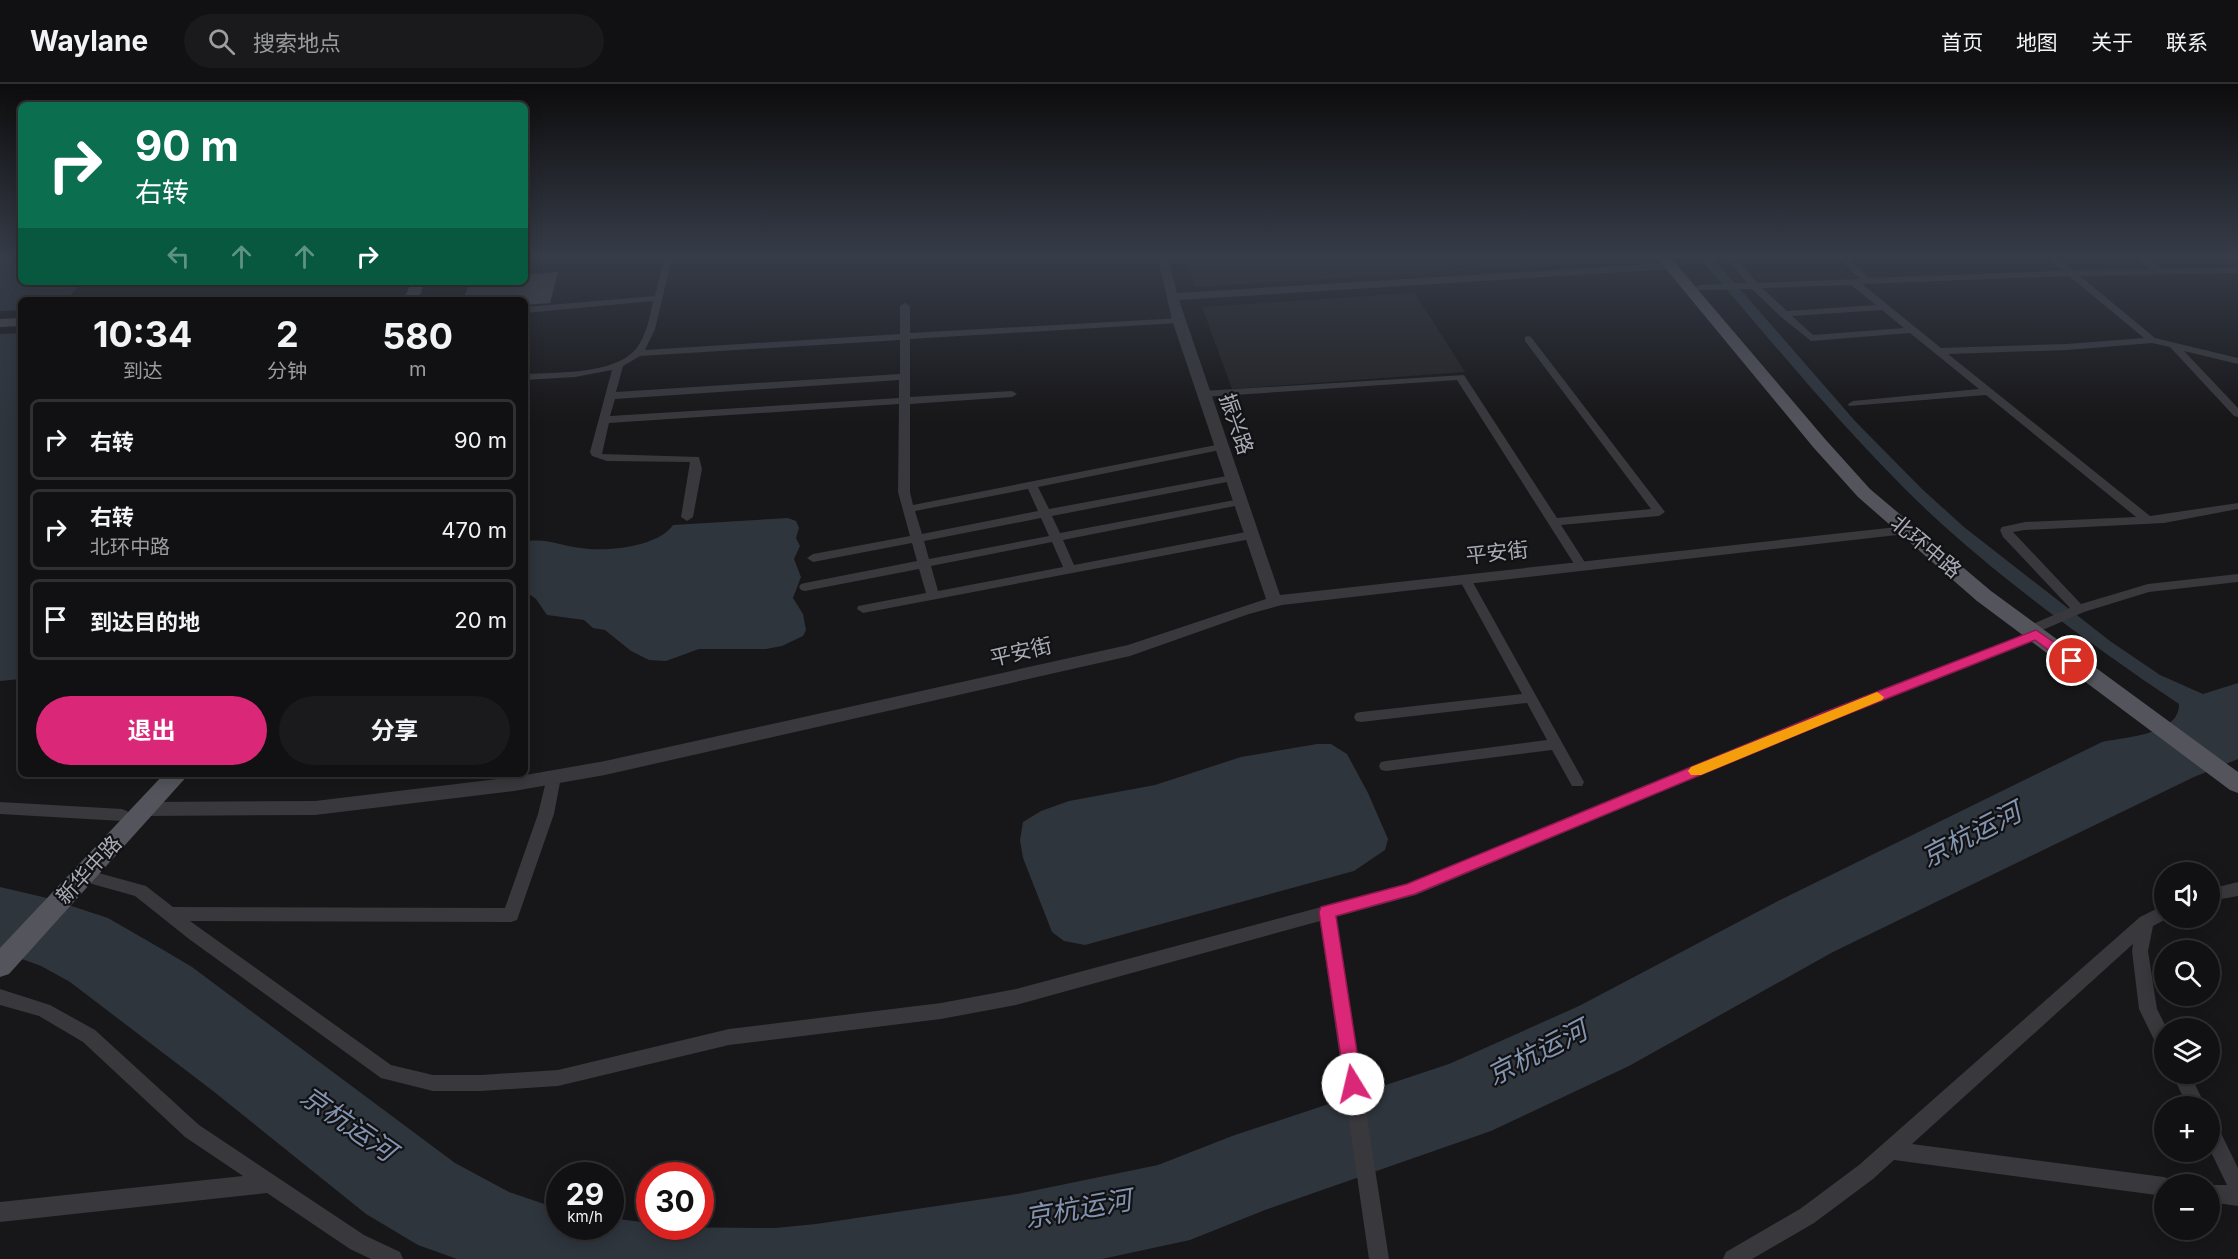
<!DOCTYPE html>
<html lang="zh">
<meta charset="utf-8">
<style>
body{margin:0;font-family:Inter,"Noto Sans SC",sans-serif;background:#1a191b;color:#f1f3f6;height:100vh;display:flex;flex-direction:column;font-size:22px;white-space:nowrap}
*{box-sizing:border-box;margin:0}
p{font-size:20px;color:#9c9d9f}
.icon{flex:none;width:33px;height:33px;fill:none;stroke:currentColor;stroke-width:2;stroke-linecap:round;stroke-linejoin:round}
.map{position:relative;flex:1;overflow:hidden}
.drawer{position:absolute;left:18px;top:213px;width:510px;height:480px;display:flex;flex-direction:column;background:#111012;border-radius:9px;box-shadow:0 3px 15px #0003,0 0 0 2px #303032}
.drawer>*{flex:none}
.top-card{position:absolute;left:18px;top:18px;width:510px;height:183px;border-radius:9px;box-shadow:0 3px 15px #0003,0 0 0 2px #303032;background:#0b6e4f;color:#fff;overflow:hidden}
.buttons{position:absolute;left:2154px;top:778px;display:grid;gap:12px}
.buttons a{display:grid;place-items:center;width:66px;height:66px;border-radius:50%;background:#111012;box-shadow:0 3px 15px #0003,0 0 0 2px #303032;font-size:30px}
.speed{position:absolute;left:546px;top:1078px;display:flex;gap:12px;font-size:30px;font-weight:700;text-align:center}
.speed>*{display:grid;place-content:center;width:78px;height:78px;border-radius:50%;background:#111012;box-shadow:0 3px 15px #0003,0 0 0 2px #303032;line-height:1}
.speed small{font-size:15px;font-weight:400}
.speed .limit{border:9px solid #d22;background:#fff;color:#111}
.pin{position:absolute;display:grid;place-items:center;width:51px;height:51px;color:#fff;margin:-26px;border:3px solid #fff;border-radius:50%;box-shadow:0 2px 6px #0007}
.me{position:absolute;width:66px;margin:-33px;rotate:351deg;stroke-linejoin:round;filter:drop-shadow(0 0 4px #0008)}
.turn{display:flex;align-items:center;gap:21px;height:126px;padding:0 18px;font-size:27px}
.turn .icon{width:78px;height:78px;stroke-width:2.5}
.turn b{display:block;font-size:42px;line-height:51px}
.lanes{display:flex;align-items:center;height:57px;padding:0 18px;background:#0003;justify-content:center;gap:30px;direction:ltr}
.lanes .off{opacity:.35}
.eta{display:flex;justify-content:space-evenly;align-items:center;height:102px;text-align:center}
.eta b{font-size:36px;font-weight:700;line-height:42px}
.button{display:flex;gap:12px;margin-top:auto;padding:12px 18px}
.button a{flex:1;height:69px;border-radius:36px;background:#db2777;color:#fff;font-size:24px;font-weight:700;line-height:69px;text-align:center}
.button a+a{background:#1a191b;color:#f1f3f6}
ul{padding:0;list-style:none}
li{display:flex;align-items:center;gap:18px;height:81px;margin:0 12px 9px;padding:0 6px;border:3px solid #303032;border-radius:9px}
li div{flex:1}
li b{display:block;font-size:22px}
li em{font-style:normal}
header{display:flex;align-items:center;gap:36px;box-sizing:border-box;height:84px;padding:0 30px;background:#111012;border-bottom:2px solid #303032}
header strong{font-size:28px}
nav{display:flex;gap:33px;margin-inline-start:auto;font-size:21px}
.search{width:420px;height:54px;background:#1a191b;display:flex;align-items:center;gap:15px;box-sizing:border-box;padding:0 21px;border-radius:33px;color:#9c9d9f;font-size:22px}
.map>svg:first-child{display:block}
</style>
<header>
<strong>Waylane</strong>
<div class="search"><svg class="icon" aria-label="search" viewBox="0 0 24 24"><circle cx="10" cy="10" r="6"/><path d="M15 15l6 6"/></svg>搜索地点</div>
<nav><a>首页</a><a>地图</a><a>关于</a><a>联系</a></nav>
</header>
<div class="map">
<svg width="2238" height="1175" viewBox="0 0 2238 1175">
<rect width="100%" height="100%" fill="#171618"/>
<g fill="#232325">
<path d="M1187,174H1636L1637,176L1194,203Z"/>
<path d="M1415,209L1465,288L1232,305L1202,223Z"/>
</g>
<g fill="#2f353d">
<path d="M0,174H21V198H83L66,216H21V226L0,227Z"/>
<path d="M1700,174H1713L1855,337L1922,405L1964,443L2110,557L2160,591L2203,610L2238,599V675L2194,693L1833,868L1629,982L1491,1047L1265,1126L1190,1156L1102,1175H457L418,1161L366,1130L213,1007L70,898L41,882L0,867V803L47,814L108,834L160,864L192,883L455,1079L509,1108L559,1125L560,1143H610L611,1134L649,1139L650,1143L775,1144L816,1140L1017,1110L1158,1081L1232,1052L1449,980L1579,922L1778,817L2102,658C2125,653 2180,651 2179,620C2087,558 1984,484 1905,405C1832,332 1767,252 1700,174Z"/>
<path d="M21,249V595L0,597V250Z"/>
<path d="M788,434L796,437L799,444L796,454L800,462L794,475L801,493L793,514L803,530L806,546L803,552L782,562L766,565H699L666,577L649,576L631,567L605,546L593,544L584,536L547,531L536,515L525,507V458C545,453 561,462 581,464C606,468 658,463 673,441Z"/>
<path d="M1317,660H1331L1347,670L1368,709L1388,755L1385,766L1354,787L1085,861L1064,857L1052,848L1023,774L1020,756L1023,738L1041,727L1069,717L1155,701L1241,673Z"/>
</g>
<path fill="#434448" d="M558,188L550,219L525,221V216H463L470,198H525V191Z"/>
<g fill="none" stroke-linecap="round" stroke-linejoin="round">
<g fill="#38383d" fill-rule="evenodd">
<path d="M664,174H672L655,245L645,266L900,250V222L905,219L910,222V249L1181,234V238L1178,239L910,255V313L1012,307L1017,310L1012,313L910,320V408L913,421L1221,360L1226,363L1225,365L1038,403L1049,425L1232,391L1238,394L1232,397L1052,432L1060,449L1240,415L1246,418L1240,421L1063,456L1074,481L1251,447L1257,451L1251,455L863,529L857,525L858,522L926,509L919,485L805,507L801,506L799,503L801,500L805,499L917,477L912,459L813,478L807,474L813,470L910,452L898,408L899,320L609,339L602,370L699,373L702,385L693,433L687,437L681,433L690,378L607,377L592,372L590,368L612,286L575,293L525,296V290C556,288 614,291 636,265C646,252 650,233 653,217L525,229V223L655,212ZM900,256V290L616,308L623,282L640,272ZM899,296V314L610,332L615,315ZM1028,405L1038,427L922,450L915,427ZM1041,434L1049,452L929,475L924,457ZM1052,458L1063,483L938,507L931,482Z"/>
<path d="M1726,174H1735L1757,199L1860,195L1839,174H1848L1869,194L2062,187L2048,174H2057L2073,186L2150,185L2137,174H2147L2162,185L2238,183V189L2080,192L2155,254L2238,274V280L2184,267L2238,324V333L2234,332L2170,263L2152,259L2067,266L1948,270L2150,432L2238,419V425L2164,439L2025,446L2013,448L2081,520L2148,500L2238,490V498L2149,508L2084,528L2045,545H2035L2034,542L2035,539L2070,524L2003,453L2000,446L2002,443L2025,438L2136,433L1986,311L1849,322L1848,320L1853,317L1979,305L1910,249L1811,257L1780,232L1752,205L1696,206L1694,204L1699,201L1747,199ZM2069,192L2144,254L2067,260L1941,264L1862,200ZM1851,201L1876,221L1787,227L1762,204ZM1882,226L1904,244L1813,251L1792,232Z"/>
<path d="M1528,252L1531,253L1665,428L1659,432L1561,441L1588,483L1582,487L1578,486L1457,296L1203,313L1198,310L1203,307L1464,291L1557,434L1651,425L1525,257V253Z"/>
<path d="M1465,491L1471,495L1584,698L1582,702H1572L1552,666L1386,687L1381,686L1379,682L1381,678L1386,677L1547,656L1527,619L1361,638L1356,637L1354,633L1356,629L1361,628L1522,610L1459,495Z"/>
<path d="M2036,546L2043,550L2041,553L1830,637L1416,811L1336,833L1389,1175H1369L1320,837L1016,921L941,935L729,961L558,1002L481,1007H433L381,994L189,855L135,812L78,796L76,791L78,786L84,785L146,802L173,823L505,824L538,730L547,693L549,689H559L561,693L554,730L517,836L511,838L190,837L391,981L433,991H481L558,986L729,945L941,919L1016,905L1407,800L1820,629Z"/>
<path d="M0,718L122,725L127,727L130,731L127,735L122,737L0,730Z"/>
<path d="M2238,798V812L2210,817V805Z"/>
<path d="M2164,821V834H2168L2153,842L2148,867L2157,925L2167,945H2164V966L2158,964L2139,925L2132,867L2133,860L1912,1060L2164,1093L2171,1096L2173,1101H2164V1112L1894,1076L1873,1095L1814,1139L1752,1175H1723L1726,1168L1800,1125L1859,1081L2140,833Z"/>
<path d="M0,905L50,921L95,946L199,1041L364,1151L400,1168L403,1175H371L350,1165L267,1109L0,1138V1118L243,1092L185,1053L83,958L39,932L0,921Z"/>
<path d="M2172,990H2190L2206,1023H2188Z"/>
<path d="M2210,1038L2217,1041L2238,1084V1122L2210,1118V1101H2206H2227L2210,1066Z"/>
</g>
<path fill="#38383d" fill-rule="evenodd" d="M1158,174H1168L1177,209L1671,179L1676,182L1671,185L1179,216L1280,511L1906,442L1913,446L1906,450L1282,521L1249,530L1130,572L605,691L514,707L315,731L146,732L140,730L137,725L140,720L146,718L315,717L514,693L605,677L1128,561L1266,515L1172,236Z"/>
<path fill="#46464d" fill-rule="evenodd" d="M21,234V242L0,243V235Z"/>
<g fill="#54545c" fill-rule="evenodd">
<path d="M1657,174H1671L1825,355L1870,405L1991,507L2238,688V709L2230,706L1977,517L1858,413L1813,363Z"/>
<path d="M411,198H425L418,216H404Z"/>
<path d="M164,690H189L9,890L0,893V864Z"/>
</g>
</g>
<linearGradient id="sky" x2="0" y2="1"><stop stop-color="#0d0c0d"/><stop offset="0.51" stop-color="#363c48"/><stop offset="1" stop-color="#363c48" stop-opacity="0"/></linearGradient>
<rect width="2238" height="338" fill="url(#sky)"/>
<path fill="#db2777" stroke="#8e194d" stroke-width="1.5" d="M2036,546L2076,573L2078,577L2076,580H2067L2035,556L1830,637L1415,810L1336,832L1362,1000L1359,1006L1353,1009L1346,1006L1319,828L1321,823L1407,800L1820,630Z"/>
<path fill="#f59e0b" d="M1877,608L1884,613L1882,616L1701,691H1691L1688,687L1691,683Z"/>
<g text-anchor="middle" stroke-width="4.5" stroke-linejoin="round" paint-order="stroke">
<g font-size="21" fill="#a9acb7" stroke="#121113">
<text transform="translate(1236 340) rotate(71)" y="7">振兴路</text>
<text transform="translate(1926 463) rotate(40)" y="7">北环中路</text>
<text transform="translate(1497 469) rotate(-6)" y="7">平安街</text>
<text transform="translate(1021 568) rotate(-13)" y="7">平安街</text>
<text transform="translate(89 786) rotate(-47)" y="7">新华中路</text>
</g>
<g font-size="27" font-style="italic" fill="#8394b0" stroke="#121113">
<text transform="translate(1971 751) rotate(-27)" y="9">京杭运河</text>
<text transform="translate(1537 969) rotate(-27)" y="9">京杭运河</text>
<text transform="translate(348 1040) rotate(35)" y="9">京杭运河</text>
<text transform="translate(1078 1125) rotate(-10)" y="9">京杭运河</text>
</g>
</g>
</svg>
<div class="buttons">
<a><svg class="icon" aria-label="sound" viewBox="0 0 24 24"><path d="M4 9h4l5-4v14l-5-4H4zM17 9q2 3 0 6"/></svg></a>
<a><svg class="icon" aria-label="search" viewBox="0 0 24 24"><circle cx="10" cy="10" r="6"/><path d="M15 15l6 6"/></svg></a>
<a><svg class="icon" aria-label="layers" viewBox="0 0 24 24"><path d="M12 4l9 5-9 5-9-5zM3 14l9 5 9-5"/></svg></a>
<a>+</a>
<a>−</a>
</div>
<div class="speed"><div>29<small>km/h</small></div><div class="limit">30</div></div>
<div class="pin" style="left:2072px;top:577px;background:#d93025"><svg class="icon" aria-label="arrive" viewBox="0 0 24 24"><path d="M6 21V4h12l-3 4 3 4H6"/></svg></div>
<svg class="me" style="left:1353px;top:1000px" viewBox="-20 -20 40 40"><circle r="19" fill="#fff"/><path d="M0-13L10 11 0 6-10 11z" fill="#db2777"/></svg>
<div class="top-card">
<div class="turn"><svg class="icon" aria-label="right" viewBox="0 0 24 24"><path d="M7 20v-9h11M14 6l5 5-5 5"/></svg><div><b>90 m</b>右转</div></div>
<div class="lanes"><svg class="icon off" aria-label="left" viewBox="0 0 24 24"><path d="M17 20v-9H6M10 6l-5 5 5 5"/></svg><svg class="icon off" aria-label="ahead" viewBox="0 0 24 24"><path d="M12 20V5M6 11l6-6 6 6"/></svg><svg class="icon off" aria-label="ahead" viewBox="0 0 24 24"><path d="M12 20V5M6 11l6-6 6 6"/></svg><svg class="icon" aria-label="right" viewBox="0 0 24 24"><path d="M7 20v-9h11M14 6l5 5-5 5"/></svg></div>
</div>
<section class="drawer">
<div class="eta">
<div><b>10:34</b><p>到达</p></div>
<div><b>2</b><p>分钟</p></div>
<div><b>580</b><p>m</p></div>
</div>
<ul>
<li><svg class="icon" aria-label="right" viewBox="0 0 24 24"><path d="M7 20v-9h11M14 6l5 5-5 5"/></svg><div><b>右转</b></div><em>90 m</em></li>
<li><svg class="icon" aria-label="right" viewBox="0 0 24 24"><path d="M7 20v-9h11M14 6l5 5-5 5"/></svg><div><b>右转</b><p>北环中路</p></div><em>470 m</em></li>
<li><svg class="icon" aria-label="arrive" viewBox="0 0 24 24"><path d="M6 21V4h12l-3 4 3 4H6"/></svg><div><b>到达目的地</b></div><em>20 m</em></li>
</ul>
<div class="button"><a>退出</a><a>分享</a></div>
</section>
</div>
